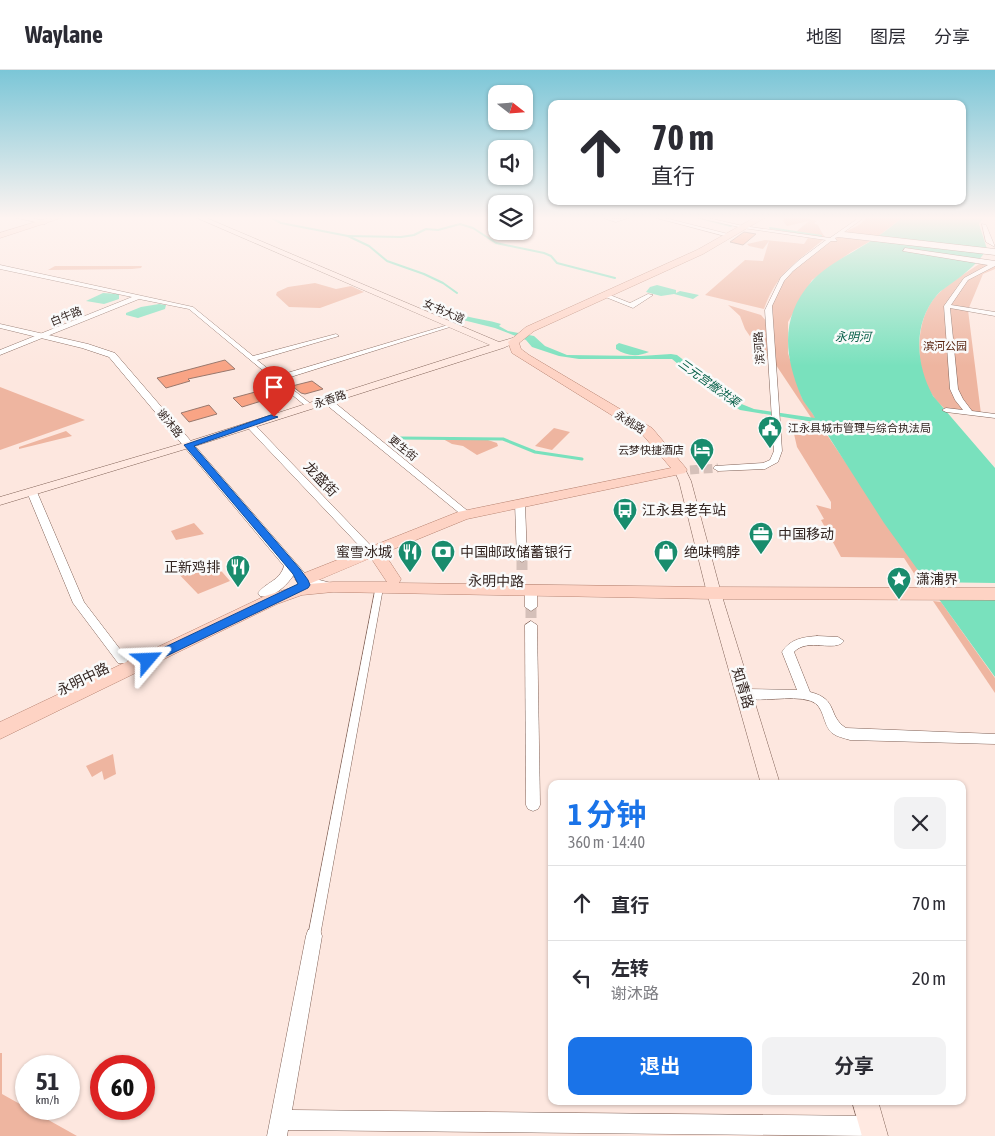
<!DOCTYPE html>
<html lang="zh">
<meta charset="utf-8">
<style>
body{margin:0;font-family:"Asap Condensed","Noto Sans SC",sans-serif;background:#f2f2f3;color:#2b2b33;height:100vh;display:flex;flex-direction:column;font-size:19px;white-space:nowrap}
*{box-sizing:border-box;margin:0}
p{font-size:16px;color:#7c7c81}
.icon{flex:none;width:28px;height:28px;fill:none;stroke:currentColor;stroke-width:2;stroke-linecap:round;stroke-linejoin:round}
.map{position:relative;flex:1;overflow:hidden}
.details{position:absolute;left:548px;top:710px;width:418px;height:325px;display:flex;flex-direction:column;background:#fff;border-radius:10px;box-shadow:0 1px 4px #0004}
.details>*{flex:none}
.guide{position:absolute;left:548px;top:30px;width:418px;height:105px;border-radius:10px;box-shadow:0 1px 4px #0004;background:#fff;color:#2b2b33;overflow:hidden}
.needle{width:32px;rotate:107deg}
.fabs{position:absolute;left:488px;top:15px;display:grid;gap:10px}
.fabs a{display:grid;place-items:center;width:45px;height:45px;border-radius:10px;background:#fff;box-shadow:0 1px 4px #0004;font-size:25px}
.speed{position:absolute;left:15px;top:985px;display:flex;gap:10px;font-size:25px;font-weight:700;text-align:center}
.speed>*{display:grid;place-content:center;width:65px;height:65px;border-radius:50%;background:#fff;box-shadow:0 1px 4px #0004;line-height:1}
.speed small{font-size:12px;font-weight:400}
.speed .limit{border:8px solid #d22;background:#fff;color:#111}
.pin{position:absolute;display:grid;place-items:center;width:42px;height:42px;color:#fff;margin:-51px -21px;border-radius:50% 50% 50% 0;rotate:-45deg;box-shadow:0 0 5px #0007}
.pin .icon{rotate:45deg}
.me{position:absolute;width:55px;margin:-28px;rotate:64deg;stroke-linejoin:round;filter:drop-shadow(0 0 4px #0008)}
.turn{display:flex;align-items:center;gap:18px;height:105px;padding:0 20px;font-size:22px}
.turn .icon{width:65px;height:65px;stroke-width:2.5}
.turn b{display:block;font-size:35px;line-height:42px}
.round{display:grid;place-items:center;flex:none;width:52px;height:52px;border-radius:10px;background:#f2f2f3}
.headline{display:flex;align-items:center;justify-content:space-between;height:85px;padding:0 20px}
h1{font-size:30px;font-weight:700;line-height:38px;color:#1a73e8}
.action{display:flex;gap:10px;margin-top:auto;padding:10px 20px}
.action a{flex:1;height:58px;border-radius:10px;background:#1a73e8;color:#fff;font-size:20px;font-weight:700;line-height:58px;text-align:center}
.action a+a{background:#f2f2f3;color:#2b2b33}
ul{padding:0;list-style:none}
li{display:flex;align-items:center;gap:15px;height:75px;padding:0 20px;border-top:1px solid #e1e1e2}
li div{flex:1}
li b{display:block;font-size:19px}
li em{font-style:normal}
header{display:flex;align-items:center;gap:30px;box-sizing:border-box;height:70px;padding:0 25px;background:#fff;border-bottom:1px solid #e1e1e2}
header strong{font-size:24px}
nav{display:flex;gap:28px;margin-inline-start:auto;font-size:18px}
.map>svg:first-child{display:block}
</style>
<header>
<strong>Waylane</strong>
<nav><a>地图</a><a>图层</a><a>分享</a></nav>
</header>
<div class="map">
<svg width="995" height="1066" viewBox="0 0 995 1066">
<rect width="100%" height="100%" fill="#fde7df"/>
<g fill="#eeb5a0">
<path d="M785,147H802L817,151L814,153L818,155L822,163L826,168L799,164L797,163V161L809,151L787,156L783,151Z"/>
<path d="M868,147H903L876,168L851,182L812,210L788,252V283L802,328L922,505H915L904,488L841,487L821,450L824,449L816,435L831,439V432L797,377L792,355L801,357V352H814L772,289L760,281L745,259L740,246L728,235L761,245L768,253V240L783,209L831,169L859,155Z"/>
<path d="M808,168L823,170C795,193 777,203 764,239L705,225L745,190L763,191L769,171L763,179L749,176L747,174L765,170L804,174Z"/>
<path d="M982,192L995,194V199L983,204L968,240L981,344L946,340C942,336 936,331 933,326C914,299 914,248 938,224C950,212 968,202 982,192Z"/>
<path d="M55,196H142L141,198L132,199L48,200Z"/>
<path d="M315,213L336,219L351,216L364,222L320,238L289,237L276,225L277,222L288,217Z"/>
<path d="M0,317L85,350L0,380Z"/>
<path d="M554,358L570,362L552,380L535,376Z"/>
<path d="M66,361L72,366L19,379V377Z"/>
<path d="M443,369L488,370L497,373L498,376L477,385L463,376L452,374Z"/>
<path d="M194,453L204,464L176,470L171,461Z"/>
<path d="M181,494L188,505L216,495L230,511L198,524L172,497Z"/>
<path d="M933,531L941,532L995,608V623Z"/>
<path d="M113,684L116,704L104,710L102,701L92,707L86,696Z"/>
<path d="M0,983H2V1024L77,1066H0Z"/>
</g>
<g fill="#79e1bd">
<path d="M903,147H984L979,154L987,179C978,193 966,203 952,213C947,217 941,220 937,225C912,254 916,295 933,326L995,398V607L884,453L820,353L740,340L708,319L672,289H579L559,286L532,277L526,270L495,258L459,249L465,246C477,249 489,250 501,254L499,256L508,261L534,266L545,276L567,285L641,286L671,284L677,285L716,315L730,328L739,333L754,339L815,348C811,340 804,334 801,326C784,284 780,247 812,211C827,194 857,181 875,168C885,162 894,154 903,147Z"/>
<path d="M657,215L676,220V223L680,221L699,225L693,229L674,224L661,226L646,222L650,217Z"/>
<path d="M103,223L119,224V229L104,234L86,231Z"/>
<path d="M159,234L166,235L165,239L138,248L126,245V243L141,237Z"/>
<path d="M619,273L649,282C638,287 626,286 616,279V275Z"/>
</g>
<path fill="#fde7df" d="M924,512L995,513V528L936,529Z"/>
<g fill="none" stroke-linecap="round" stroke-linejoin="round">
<g stroke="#79e1bd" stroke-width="2">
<path d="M270,147L281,153L348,166L369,176L387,191L424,204L443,213L457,223"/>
<path d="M695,147L731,156"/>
<path d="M770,158L821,166"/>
<path d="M348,166L401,167L414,165L426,159L438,160L460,154L473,158L496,173L544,183L551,186L557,193L615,208"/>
</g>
<path stroke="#79e1bd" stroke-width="3" d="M400,368L503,369L535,382L582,389"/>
</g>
<g fill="#f9a485" stroke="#99786d">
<path d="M744,162L756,164L743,175L730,172Z"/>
<path d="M225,290L235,299L188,309L190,311L166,318L157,308Z"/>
<path d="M312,311L323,319L305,324L301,323L292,316Z"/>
<path d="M259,321L268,329L242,337L233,328Z"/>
<path d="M209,335L217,344L189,352L181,343Z"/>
</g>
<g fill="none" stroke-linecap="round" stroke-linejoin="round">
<path stroke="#d5c0b9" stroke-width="9" stroke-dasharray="9 4.5" stroke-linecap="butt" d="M690,400L718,398"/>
<g stroke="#d5c0b9" stroke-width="11" stroke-dasharray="11 5.5" stroke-linecap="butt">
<path d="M522,489V504"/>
<path d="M531,537V555"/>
</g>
<defs>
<path id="pedestrian" d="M376,516H379L383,518L320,866L318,870L314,871L310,870L308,866Z"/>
<g id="minor">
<path d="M601,147L616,149L631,147L616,152Z"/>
<path d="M653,147H661L732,165L729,167Z"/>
<path d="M695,147H704L743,156L830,168L860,147H865L844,162L995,179V185L838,167L835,168L837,171H831L793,201L784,211L772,236L782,381L778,392L765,399L718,401L713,398L715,396L763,393L770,390L774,381L765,240L781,207L799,190L826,170L743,158Z"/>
<path d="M982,154L986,155L995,177L986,172Z"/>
<path d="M905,178L995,191V196L968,210L951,235L995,242V246L950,238L958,319L963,329L972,341L995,344V348L946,342L942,340L946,338L963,340L955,330L950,319L944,236L964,208L988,195L903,181Z"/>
<path d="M0,195L193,237L253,286L336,264L339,266L257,290L277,306L448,255L453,256L281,310L311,334L312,336L308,338L189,239L139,229L0,285V280L132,227L0,199Z"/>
<path d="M605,223L630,233L648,224L653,225L633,238L603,226V224Z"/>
<path d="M323,328H329L469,442L471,444L469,446H463L323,332Z"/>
<path d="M247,353H253L375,480L376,482L375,484H367L247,357Z"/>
<path d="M32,419L37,422L84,532L126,587L128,590L126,593H118L73,533L27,422Z"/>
<path d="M520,430L525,433L527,489L522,492L517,489L515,433Z"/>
<path d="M531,516L537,520V537L531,541L525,537V520Z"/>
<path d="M531,551L537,555L540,735L538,739L533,741L528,739L526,735L525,555Z"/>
<path d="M817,566L838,567L844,571C835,583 808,567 794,582L810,622C839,629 827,646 846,658L995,664V674L850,670C844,668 837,667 832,663C822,654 825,636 811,631C788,624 763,634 740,627L739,624L740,621L745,619L797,620L782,582C790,569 803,567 817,566Z"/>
<path d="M314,858L320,860L322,866L292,1040L872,1046L879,1049L882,1056L879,1063L872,1066L288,1060L287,1066H267L306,866L308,860Z"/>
</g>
<path id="tertiary" d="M0,254L88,274L115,283L308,507L335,514L337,517L335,520C321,524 302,517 293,506C286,516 273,529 260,526L258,523C266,512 280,511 284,496L109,287L82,278L0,258Z"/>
<g id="secondary">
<path d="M13,147H28L48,152L45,154Z"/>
<path d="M195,147H204L499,272L516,267L521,270L503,278L192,377L0,435V427L184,373L490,275Z"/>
<path d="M680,396L684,397L691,411L721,523L780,714H761L707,523L679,411L674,400Z"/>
<path d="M852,1031H878L888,1066H862Z"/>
</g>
<g id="primary">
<path d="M52,147H64L0,168V163Z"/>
<path d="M756,147H766L703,184L534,261L519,273L521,279L529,285L652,358L685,397L687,400L685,403L467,449L384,483L401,509L399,513L714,517L995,518V530L714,529L333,522L302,525L277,534L0,669V652L265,526L300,515L295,510L297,506L458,442L671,398L642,364L512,283L508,272L526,257L697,180ZM371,488L387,512H333L309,514Z"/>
</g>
</defs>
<use href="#pedestrian" stroke="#816257" stroke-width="1"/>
<use href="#minor" stroke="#816257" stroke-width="1"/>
<use href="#tertiary" stroke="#816257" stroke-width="1"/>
<use href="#secondary" stroke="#816257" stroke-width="1"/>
<use href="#primary" stroke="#b78371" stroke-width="1"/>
<use href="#pedestrian" fill="#fff" fill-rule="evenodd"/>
<use href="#minor" fill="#fff" fill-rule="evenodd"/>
<use href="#tertiary" fill="#fff" fill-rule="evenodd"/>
<use href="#secondary" fill="#ffe9e1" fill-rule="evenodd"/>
<use href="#primary" fill="#fed3c4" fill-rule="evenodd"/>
</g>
<linearGradient id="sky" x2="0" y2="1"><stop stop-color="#7bc6d7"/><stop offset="0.5" stop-color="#fef4f1"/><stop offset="1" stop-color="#fef4f1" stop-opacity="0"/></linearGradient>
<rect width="995" height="296" fill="url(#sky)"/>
<path fill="#1a73e8" stroke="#114b97" d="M271,345L278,347L194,376L300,499L308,510L310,515L308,518L152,593H144L142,590L144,587L298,514L293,504L184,375Z"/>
<defs>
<symbol id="civic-pin" viewBox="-11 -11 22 30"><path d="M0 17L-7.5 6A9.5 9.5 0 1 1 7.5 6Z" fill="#198c6d" stroke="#fafafa"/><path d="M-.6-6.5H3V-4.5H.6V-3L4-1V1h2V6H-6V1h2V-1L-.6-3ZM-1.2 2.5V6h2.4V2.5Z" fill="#fff"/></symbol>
<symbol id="hotel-pin" viewBox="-11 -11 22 30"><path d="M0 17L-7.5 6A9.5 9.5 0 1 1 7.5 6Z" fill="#198c6d" stroke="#fafafa"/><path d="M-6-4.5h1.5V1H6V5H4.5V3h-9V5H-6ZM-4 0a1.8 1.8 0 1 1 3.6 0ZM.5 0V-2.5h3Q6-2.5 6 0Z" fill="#fff"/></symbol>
<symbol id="bus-pin" viewBox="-11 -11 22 30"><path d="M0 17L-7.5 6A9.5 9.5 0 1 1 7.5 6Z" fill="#198c6d" stroke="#fafafa"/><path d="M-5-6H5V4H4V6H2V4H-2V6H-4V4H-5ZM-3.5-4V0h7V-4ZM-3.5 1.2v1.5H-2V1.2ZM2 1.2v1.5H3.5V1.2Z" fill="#fff"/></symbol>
<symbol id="office-pin" viewBox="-11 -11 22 30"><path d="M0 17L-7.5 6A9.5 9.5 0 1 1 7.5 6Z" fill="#198c6d" stroke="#fafafa"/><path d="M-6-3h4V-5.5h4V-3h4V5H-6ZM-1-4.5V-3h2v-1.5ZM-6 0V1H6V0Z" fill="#fff"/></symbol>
<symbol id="restaurant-pin" viewBox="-11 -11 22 30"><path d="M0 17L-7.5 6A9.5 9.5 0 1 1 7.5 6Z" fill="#198c6d" stroke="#fafafa"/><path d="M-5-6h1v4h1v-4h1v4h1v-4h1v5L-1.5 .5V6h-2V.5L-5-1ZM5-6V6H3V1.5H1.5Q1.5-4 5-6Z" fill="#fff"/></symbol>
<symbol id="bank-pin" viewBox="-11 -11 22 30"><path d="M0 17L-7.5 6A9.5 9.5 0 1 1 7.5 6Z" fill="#198c6d" stroke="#fafafa"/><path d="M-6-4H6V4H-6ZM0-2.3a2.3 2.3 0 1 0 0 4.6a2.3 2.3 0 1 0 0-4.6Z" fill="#fff"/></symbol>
<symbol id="shop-pin" viewBox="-11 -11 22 30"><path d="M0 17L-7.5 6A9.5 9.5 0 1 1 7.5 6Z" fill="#198c6d" stroke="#fafafa"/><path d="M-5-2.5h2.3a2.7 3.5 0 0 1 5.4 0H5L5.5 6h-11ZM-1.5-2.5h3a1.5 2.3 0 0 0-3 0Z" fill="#fff"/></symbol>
<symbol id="sight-pin" viewBox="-11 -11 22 30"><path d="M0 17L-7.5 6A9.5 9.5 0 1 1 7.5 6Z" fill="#198c6d" stroke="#fafafa"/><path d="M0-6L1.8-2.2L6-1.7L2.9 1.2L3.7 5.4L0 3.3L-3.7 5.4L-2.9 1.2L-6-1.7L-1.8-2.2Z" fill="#fff"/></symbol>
</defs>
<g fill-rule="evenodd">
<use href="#civic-pin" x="756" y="344" width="28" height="38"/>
<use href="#hotel-pin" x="688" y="366" width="28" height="38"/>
<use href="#bus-pin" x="611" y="426" width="28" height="38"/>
<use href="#office-pin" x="747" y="450" width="28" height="38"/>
<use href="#restaurant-pin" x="396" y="468" width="28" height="38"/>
<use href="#bank-pin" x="429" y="468" width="28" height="38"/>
<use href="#shop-pin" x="652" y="468" width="28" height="38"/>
<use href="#restaurant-pin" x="224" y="483" width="28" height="38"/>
<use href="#sight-pin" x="885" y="495" width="28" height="38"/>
</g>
<g text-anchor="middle" stroke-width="5" stroke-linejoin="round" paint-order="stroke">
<g font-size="11" fill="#332521" stroke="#fafafa">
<text transform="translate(444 241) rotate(23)" y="4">女书大道</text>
<text transform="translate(66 246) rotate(-22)" y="4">白牛路</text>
<text transform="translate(759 278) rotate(-94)" y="4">滨河路</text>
<text transform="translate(330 329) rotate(-18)" y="4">永香路</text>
<text transform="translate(630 352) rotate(32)" y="4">永桃路</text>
<text transform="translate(170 353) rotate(51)" y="4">谢沐路</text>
<text transform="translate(403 378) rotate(39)" y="4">更生街</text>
</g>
<g font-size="11" fill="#57220e" stroke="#fafafa">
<text x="945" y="280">滨河公园</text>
</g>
<g font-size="11" fill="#332521" stroke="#fafafa" text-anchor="start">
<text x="788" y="362">江永县城市管理与综合执法局</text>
<text x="684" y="384" text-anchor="end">云梦快捷酒店</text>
</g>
<g font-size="12" font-style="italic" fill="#086049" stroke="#fafafa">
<text x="853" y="271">永明河</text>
<text transform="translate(709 313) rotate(36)" y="4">三元宫撇洪渠</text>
</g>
<g font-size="14" fill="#332521" stroke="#fafafa">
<text transform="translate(321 409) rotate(46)" y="5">龙盛街</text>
<text transform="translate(496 511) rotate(1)" y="5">永明中路</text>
<text transform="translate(83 609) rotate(-26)" y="5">永明中路</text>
<text transform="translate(743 618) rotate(73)" y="5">知青路</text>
</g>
<g font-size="14" fill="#332521" stroke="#fafafa" text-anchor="start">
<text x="642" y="445">江永县老车站</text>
<text x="778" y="469">中国移动</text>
<text x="392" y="487" text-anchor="end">蜜雪冰城</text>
<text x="460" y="487">中国邮政储蓄银行</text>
<text x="684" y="487">绝味鸭脖</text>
<text x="220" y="502" text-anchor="end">正新鸡排</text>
<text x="916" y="514">潇浦界</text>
</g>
</g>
</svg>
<div class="fabs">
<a><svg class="needle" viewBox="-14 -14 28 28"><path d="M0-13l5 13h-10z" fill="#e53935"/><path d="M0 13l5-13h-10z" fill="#7c7c81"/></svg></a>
<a><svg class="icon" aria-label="sound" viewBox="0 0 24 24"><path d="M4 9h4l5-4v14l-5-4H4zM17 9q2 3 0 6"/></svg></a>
<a><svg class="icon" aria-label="layers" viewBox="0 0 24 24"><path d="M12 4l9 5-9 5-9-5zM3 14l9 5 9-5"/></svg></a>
</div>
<div class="speed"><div>51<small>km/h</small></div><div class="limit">60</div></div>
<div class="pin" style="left:274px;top:347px;background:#d93025"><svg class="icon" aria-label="arrive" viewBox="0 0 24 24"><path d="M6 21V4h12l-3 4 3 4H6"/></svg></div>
<svg class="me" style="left:148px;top:590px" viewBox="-20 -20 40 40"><path d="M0-17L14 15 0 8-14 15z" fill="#1a73e8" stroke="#fff" stroke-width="4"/></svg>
<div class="guide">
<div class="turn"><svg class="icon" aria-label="ahead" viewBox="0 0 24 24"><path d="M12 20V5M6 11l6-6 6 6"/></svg><div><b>70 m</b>直行</div></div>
</div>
<section class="details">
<div class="headline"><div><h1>1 分钟</h1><p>360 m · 14:40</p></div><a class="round"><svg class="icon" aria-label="close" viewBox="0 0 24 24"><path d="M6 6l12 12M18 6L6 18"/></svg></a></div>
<ul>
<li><svg class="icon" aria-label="ahead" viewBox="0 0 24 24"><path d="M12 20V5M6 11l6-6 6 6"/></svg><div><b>直行</b></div><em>70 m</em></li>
<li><svg class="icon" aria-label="left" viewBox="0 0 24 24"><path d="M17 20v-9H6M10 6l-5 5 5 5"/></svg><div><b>左转</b><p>谢沐路</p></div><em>20 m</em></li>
</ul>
<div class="action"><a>退出</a><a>分享</a></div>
</section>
</div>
